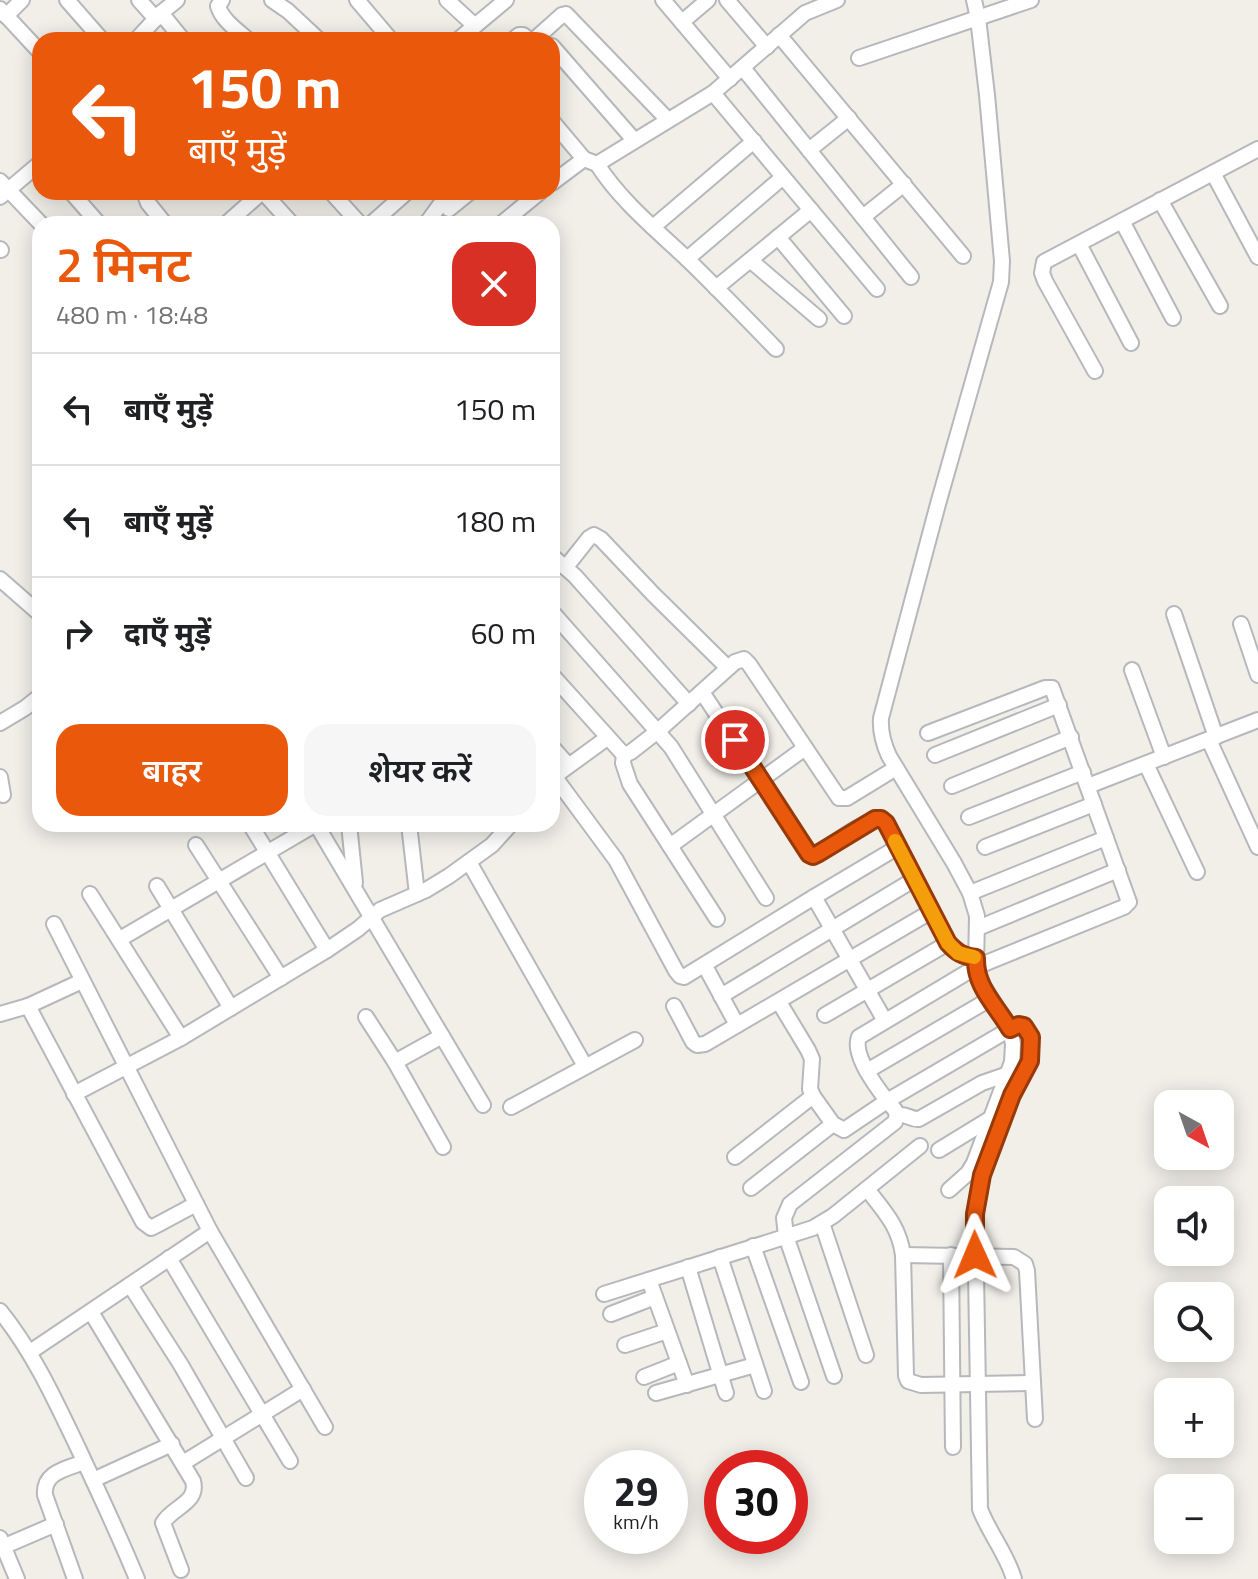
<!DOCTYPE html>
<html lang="hi">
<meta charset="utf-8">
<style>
body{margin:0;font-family:"Titillium Web","Noto Sans Devanagari",sans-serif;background:#f6f6f6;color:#202124;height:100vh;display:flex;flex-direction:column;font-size:30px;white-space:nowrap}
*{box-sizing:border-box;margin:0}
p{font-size:26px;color:#757577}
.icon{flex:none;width:44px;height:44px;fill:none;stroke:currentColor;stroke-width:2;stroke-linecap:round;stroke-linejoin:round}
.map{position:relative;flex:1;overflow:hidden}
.details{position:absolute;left:32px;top:216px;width:528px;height:616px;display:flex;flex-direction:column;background:#fff;border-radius:24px;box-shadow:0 4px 20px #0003}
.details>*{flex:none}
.top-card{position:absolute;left:32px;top:32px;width:528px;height:168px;border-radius:24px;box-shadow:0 4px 20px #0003;background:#ea580c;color:#fff;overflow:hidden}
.needle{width:52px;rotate:140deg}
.controls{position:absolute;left:1154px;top:1090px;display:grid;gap:16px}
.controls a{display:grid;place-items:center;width:80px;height:80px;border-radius:16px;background:#fff;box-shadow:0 4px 20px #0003;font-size:40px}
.speed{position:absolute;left:584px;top:1450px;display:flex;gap:16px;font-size:40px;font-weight:700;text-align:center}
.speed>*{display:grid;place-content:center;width:104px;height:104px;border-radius:50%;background:#fff;box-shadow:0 4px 20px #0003;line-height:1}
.speed small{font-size:20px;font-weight:400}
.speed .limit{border:12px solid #d22;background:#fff;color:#111}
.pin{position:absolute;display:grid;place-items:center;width:68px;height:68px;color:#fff;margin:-34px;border:4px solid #fff;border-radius:50%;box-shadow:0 2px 8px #0007}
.me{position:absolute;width:88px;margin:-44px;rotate:359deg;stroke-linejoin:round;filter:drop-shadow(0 0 6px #0008)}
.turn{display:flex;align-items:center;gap:28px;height:168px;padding:0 24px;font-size:36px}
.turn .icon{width:104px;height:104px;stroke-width:2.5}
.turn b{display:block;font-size:56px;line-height:68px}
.round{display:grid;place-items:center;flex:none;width:84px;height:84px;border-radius:24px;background:#f6f6f6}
.summary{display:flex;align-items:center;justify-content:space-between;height:136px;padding:0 24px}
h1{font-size:48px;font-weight:600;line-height:60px;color:#ea580c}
.action{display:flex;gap:16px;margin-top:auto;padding:16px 24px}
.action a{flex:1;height:92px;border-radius:24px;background:#ea580c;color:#fff;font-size:32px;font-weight:600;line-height:92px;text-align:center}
.action a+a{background:#f6f6f6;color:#202124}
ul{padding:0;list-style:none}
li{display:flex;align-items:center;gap:24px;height:112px;padding:0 24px;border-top:2px solid #e0e0e0}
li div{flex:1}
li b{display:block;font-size:30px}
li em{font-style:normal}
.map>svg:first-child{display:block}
</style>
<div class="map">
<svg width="1258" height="1579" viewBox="0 0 1258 1579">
<rect width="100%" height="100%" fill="#f1efe8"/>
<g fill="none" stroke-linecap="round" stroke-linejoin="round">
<defs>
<g id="minor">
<path d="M67,0L102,40"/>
<path d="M139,0L156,19"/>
<path d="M222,0L218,6C222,20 237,30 248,40"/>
<path d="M272,0L288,11L319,40"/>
<path d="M357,0L391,40"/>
<path d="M447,0L475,26"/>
<path d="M663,0L730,79"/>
<path d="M727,0L767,47"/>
<path d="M0,9L40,52"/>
<path d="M161,13L183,40"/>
<path d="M6,16L22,0"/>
<path d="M682,22L708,0"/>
<path d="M779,35L963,256"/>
<path d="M136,40L161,13L177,0"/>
<path d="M458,40L506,0"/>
<path d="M513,40L519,35H523L529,40"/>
<path d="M534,40L562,15L566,14L668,120"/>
<path d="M552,46L634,140"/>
<path d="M859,58L1031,0"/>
<path d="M743,68L911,277"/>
<path d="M713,93L877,289"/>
<path d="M552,121L584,159L597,164L713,93L805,13L837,0"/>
<path d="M809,150L849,118"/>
<path d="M597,164C620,200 654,228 685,257C716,287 746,318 776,349"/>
<path d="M1213,173L1258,257"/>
<path d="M0,181L41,224"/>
<path d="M552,183L584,159"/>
<path d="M71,192L99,224"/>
<path d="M144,192L148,203L165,224"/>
<path d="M263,192L292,224"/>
<path d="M331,192L360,224"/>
<path d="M0,197L40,163"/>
<path d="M1160,200L1220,306"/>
<path d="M449,209L470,192"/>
<path d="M863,217L904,184"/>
<path d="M1122,221L1173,318"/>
<path d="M226,224L262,192"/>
<path d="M371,224L407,192"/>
<path d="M426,224L445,198"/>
<path d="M501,224L540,192"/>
<path d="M653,227L754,141"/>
<path d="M778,237L844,316"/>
<path d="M1079,244L1131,343"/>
<path d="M0,249L1,250"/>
<path d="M687,259L783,177"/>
<path d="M750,260L819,319"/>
<path d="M716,288L811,210"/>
<path d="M1095,371L1045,281L1042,273L1044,262L1258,149"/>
<path d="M552,556L575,576L689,704"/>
<path d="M566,567L589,538L594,535L601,539L653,594L728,668"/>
<path d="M0,579L40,614"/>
<path d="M552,612L671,747L766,898"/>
<path d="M1174,614L1216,737"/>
<path d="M1241,624L1258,675"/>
<path d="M1132,670L1164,757"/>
<path d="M552,675L624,755L631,752L658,731L735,662L744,659L749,664L839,798H847L896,768"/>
<path d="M702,692L809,854L813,856L819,853C836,842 862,821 881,819L886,823L948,943L958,953L976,958"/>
<path d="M0,723L25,708L40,696"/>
<path d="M1209,740L1258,847"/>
<path d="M552,747L568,765"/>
<path d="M624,755L623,763L630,784L717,919"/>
<path d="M935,755L1059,705"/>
<path d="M1146,764L1197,872"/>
<path d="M554,776L616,860L676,971L680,976L684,977L814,897L898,847"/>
<path d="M0,777L3,795"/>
<path d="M552,778L607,738"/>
<path d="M952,786L1071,737"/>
<path d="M1088,786L1258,720"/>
<path d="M969,817L1083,772"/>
<path d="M250,824L327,950"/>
<path d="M316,824L483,1105"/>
<path d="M349,824L355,883"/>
<path d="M409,824L417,894"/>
<path d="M196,845L281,978"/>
<path d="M670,846L805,748"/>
<path d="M985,847L1094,804"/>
<path d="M469,862L585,1066"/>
<path d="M157,886L231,1008"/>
<path d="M970,893L1106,838"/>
<path d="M90,894L181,1038"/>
<path d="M814,897L885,1021"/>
<path d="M54,924L210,1231L325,1427"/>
<path d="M978,928L1118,870"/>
<path d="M120,939L316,824"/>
<path d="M705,966L737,1025"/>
<path d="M721,996L915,879"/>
<path d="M779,1002L808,1050L812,1059L810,1089L813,1096L833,1124L844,1130L887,1101L1010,1029L1019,1025L1024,1026L1031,1037L1030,1061L1012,1095L982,1175L975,1214L980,1509C989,1533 1007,1554 1014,1579"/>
<path d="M28,1006L143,1222L151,1228L155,1226L196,1204"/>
<path d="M674,1006L693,1042L697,1045L705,1044L932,911"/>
<path d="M0,1014L28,1006L82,981"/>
<path d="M825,1015L948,943"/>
<path d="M366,1017L395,1062L443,1147"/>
<path d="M395,1062L442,1036"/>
<path d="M867,1071L990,999"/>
<path d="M74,1094L181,1038L327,950L358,929L380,910L426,890L449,876L492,845L511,824"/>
<path d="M511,1107L635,1040"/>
<path d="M897,1115C906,1113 911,1120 919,1119L982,1083L1008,1074"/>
<path d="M939,1150L993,1117"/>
<path d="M735,1157L813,1096"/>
<path d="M751,1188L833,1124"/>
<path d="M867,1189C884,1211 899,1226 903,1255L906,1376L908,1381L921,1385L1033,1383"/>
<path d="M949,1190L968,1173L974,1163L1012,1062L1013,1044L1010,1029L978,978L976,967L977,916L970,893L954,863L889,756C883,743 880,732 881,718L938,504L1001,282L1002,261L987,95L978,18L974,0"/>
<path d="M822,1223L866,1355"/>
<path d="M753,1246L801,1382"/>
<path d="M903,1255L1014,1257L1025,1264L1027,1271L1035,1419"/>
<path d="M951,1255L953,1447"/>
<path d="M720,1257L764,1391"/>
<path d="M169,1258L290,1461"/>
<path d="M688,1267L726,1393"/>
<path d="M649,1280L687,1385"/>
<path d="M130,1285L181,1365L246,1478"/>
<path d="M604,1294L813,1228L833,1216L920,1146"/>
<path d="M0,1311C34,1353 56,1402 79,1450C99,1493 119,1535 137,1579"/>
<path d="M91,1312L193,1481C199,1503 172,1507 163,1523L181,1570"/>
<path d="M611,1314L655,1297"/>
<path d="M625,1345L667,1331"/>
<path d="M30,1352L210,1231"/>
<path d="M834,1376L786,1236L784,1218L790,1204L895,1122L897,1115L895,1110C882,1095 851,1056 859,1037L976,967L1124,907L1129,902L1052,688H1045L928,733"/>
<path d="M644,1377L679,1363"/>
<path d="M656,1393L755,1365"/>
<path d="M183,1463L303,1389"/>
<path d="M93,1480L172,1444"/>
<path d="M0,1538L17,1579"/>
<path d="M0,1548L56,1524"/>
<path d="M75,1579L45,1495C43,1472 66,1469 84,1462"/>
</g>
</defs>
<use href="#minor" stroke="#b5b8bc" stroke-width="18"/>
<use href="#minor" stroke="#fff" stroke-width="14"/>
</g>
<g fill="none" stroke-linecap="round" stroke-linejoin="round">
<defs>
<path id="route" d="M735,740L809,854L813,856L819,853L875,819H881L886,823L948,943C957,953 963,956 976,958C975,987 996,1005 1010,1029L1019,1025L1024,1026L1031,1037L1030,1061L1012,1095L982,1175L975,1214V1255"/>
</defs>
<use href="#route" stroke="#983908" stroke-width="20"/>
<use href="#route" stroke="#ea580c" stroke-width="14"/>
<path stroke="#f59e0b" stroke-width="14" d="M895,841L948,943L958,953L974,957"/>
</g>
</svg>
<div class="controls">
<a><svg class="needle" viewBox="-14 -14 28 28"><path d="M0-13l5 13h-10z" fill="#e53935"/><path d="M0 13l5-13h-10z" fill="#757577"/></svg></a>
<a><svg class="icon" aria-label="sound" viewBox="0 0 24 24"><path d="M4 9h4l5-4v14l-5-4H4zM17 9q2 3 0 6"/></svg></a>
<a><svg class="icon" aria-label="search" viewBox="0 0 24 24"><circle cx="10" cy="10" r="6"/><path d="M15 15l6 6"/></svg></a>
<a>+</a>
<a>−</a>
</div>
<div class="speed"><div>29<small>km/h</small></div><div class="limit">30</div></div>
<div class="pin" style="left:735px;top:740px;background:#d93025"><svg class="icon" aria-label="arrive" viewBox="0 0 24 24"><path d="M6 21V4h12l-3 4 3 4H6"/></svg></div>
<svg class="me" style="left:975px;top:1255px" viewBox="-20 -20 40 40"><path d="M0-17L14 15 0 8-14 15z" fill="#ea580c" stroke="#fff" stroke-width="4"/></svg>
<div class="top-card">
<div class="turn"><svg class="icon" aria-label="left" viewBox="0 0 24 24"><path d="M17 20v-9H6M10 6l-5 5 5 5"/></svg><div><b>150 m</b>बाएँ मुड़ें</div></div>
</div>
<section class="details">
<div class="summary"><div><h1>2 मिनट</h1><p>480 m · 18:48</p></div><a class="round" style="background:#d93025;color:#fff"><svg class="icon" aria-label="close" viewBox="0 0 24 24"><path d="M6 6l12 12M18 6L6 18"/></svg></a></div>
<ul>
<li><svg class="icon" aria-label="left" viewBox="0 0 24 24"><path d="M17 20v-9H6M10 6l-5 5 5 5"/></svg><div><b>बाएँ मुड़ें</b></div><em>150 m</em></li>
<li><svg class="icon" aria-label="left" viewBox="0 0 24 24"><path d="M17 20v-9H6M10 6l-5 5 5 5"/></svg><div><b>बाएँ मुड़ें</b></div><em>180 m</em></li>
<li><svg class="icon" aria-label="right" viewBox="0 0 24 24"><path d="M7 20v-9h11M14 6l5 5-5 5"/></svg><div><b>दाएँ मुड़ें</b></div><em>60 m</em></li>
</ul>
<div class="action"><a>बाहर</a><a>शेयर करें</a></div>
</section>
</div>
